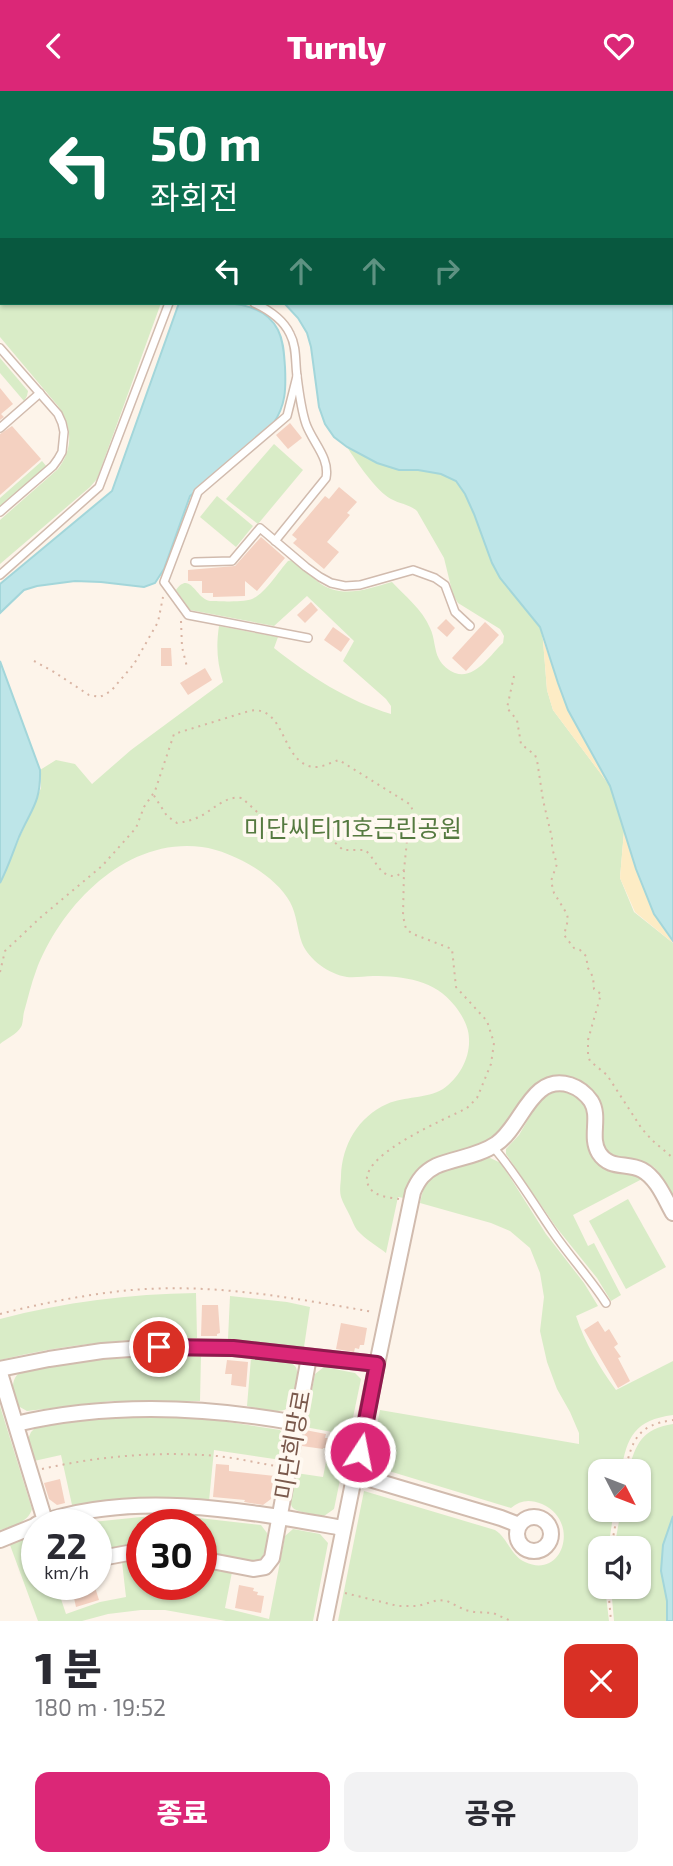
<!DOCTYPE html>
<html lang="ko">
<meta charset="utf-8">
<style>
body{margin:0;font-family:"Exo 2","Noto Sans KR",sans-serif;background:#f2f2f3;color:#2b2b33;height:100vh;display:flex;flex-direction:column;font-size:26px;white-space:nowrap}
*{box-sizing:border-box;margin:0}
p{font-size:23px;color:#7c7c81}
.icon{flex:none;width:38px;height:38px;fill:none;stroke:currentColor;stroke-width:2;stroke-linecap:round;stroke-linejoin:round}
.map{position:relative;height:1530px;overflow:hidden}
.sheet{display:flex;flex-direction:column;background:#fff;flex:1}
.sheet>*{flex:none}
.banner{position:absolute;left:0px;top:0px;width:674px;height:214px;box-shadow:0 2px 5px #0004;background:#0b6e4f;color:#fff;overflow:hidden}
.needle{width:46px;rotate:132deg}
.tools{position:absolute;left:588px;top:1368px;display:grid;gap:14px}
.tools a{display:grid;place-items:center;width:63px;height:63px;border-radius:14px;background:#fff;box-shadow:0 2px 5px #0004;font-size:35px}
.speed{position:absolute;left:21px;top:1418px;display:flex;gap:14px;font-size:35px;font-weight:700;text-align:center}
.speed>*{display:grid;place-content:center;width:91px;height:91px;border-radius:50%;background:#fff;box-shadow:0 2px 5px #0004;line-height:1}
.speed small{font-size:18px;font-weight:400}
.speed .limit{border:10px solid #d22;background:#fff;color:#111}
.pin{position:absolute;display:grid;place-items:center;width:60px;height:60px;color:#fff;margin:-30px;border:4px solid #fff;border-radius:50%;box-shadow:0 2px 7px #0007}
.me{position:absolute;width:77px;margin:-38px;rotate:11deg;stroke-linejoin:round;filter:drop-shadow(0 0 5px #0008)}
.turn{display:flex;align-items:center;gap:24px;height:147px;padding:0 35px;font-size:32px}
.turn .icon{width:91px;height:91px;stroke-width:2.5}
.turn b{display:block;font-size:49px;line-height:60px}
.lanes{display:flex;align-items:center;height:66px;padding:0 35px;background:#0003;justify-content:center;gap:35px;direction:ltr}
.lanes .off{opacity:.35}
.round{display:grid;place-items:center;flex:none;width:74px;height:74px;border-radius:14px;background:#f2f2f3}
.headline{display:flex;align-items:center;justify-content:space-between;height:119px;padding:0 35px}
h1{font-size:42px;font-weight:800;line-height:52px}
.button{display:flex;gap:14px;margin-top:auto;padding:14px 35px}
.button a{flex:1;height:80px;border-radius:14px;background:#db2777;color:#fff;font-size:28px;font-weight:800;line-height:80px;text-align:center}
.button a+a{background:#f2f2f3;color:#2b2b33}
header{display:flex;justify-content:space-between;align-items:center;height:91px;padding:0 35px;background:#db2777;color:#fff;font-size:32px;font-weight:800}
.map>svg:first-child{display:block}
</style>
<header><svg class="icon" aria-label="back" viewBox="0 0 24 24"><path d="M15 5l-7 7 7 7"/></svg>Turnly<svg class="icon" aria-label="heart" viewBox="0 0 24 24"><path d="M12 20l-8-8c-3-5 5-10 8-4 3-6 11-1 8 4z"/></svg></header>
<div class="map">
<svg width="673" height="1530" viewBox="0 0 673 1530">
<rect width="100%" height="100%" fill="#fdf4ea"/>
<g fill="#d9ecc7">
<path d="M0,0H42L44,2H2V212H161L97,388L90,396L0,473V429L58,378C73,358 73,336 58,315L0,246Z"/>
<path d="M0,267L28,300L27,305L24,310L0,282Z"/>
<path d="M274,353L303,379L258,433L226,408Z"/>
<path d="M347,356L377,372L399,379H418L441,383L456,390L465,403L474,423L492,472L500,487L540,536L543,549L547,599L553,619L610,695L624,740L620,787L634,821L673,852V1107C667,1097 661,1080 651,1074C635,1066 608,1074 602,1052C600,1042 603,1030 601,1019L558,987L503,1043L412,1088L404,1107L398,1106L386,1162C377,1155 365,1148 357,1139C354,1135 352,1129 350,1125C347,1119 343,1112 341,1106C339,1099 341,1091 341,1085C342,1054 358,1026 387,1013C405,1005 426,1008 443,998C459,987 470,967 469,948C469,936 462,924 455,915C435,889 404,885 373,885C365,885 355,887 347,886C329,883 309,869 302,852C297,838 297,824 290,811C275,784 232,760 202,756C126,746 61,814 36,880C31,893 28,907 24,921C23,925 23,933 21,936C17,943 6,948 0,953V792L41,697L40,679L56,669L75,673L92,693L131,659L223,591C217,571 216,555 219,535L278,546L274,557C309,585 348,610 391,623V615L386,608L343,570L354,550L307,505L274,535L190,519L176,499C190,479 196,508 210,510C220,510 246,512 254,507C266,501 279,480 288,470L292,469C301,475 309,483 317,490C340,509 367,498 392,491C404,504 423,519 430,537C435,547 434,559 439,568C442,574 449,580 455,582C475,589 490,564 503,552L504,545L500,538L458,512L453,504L444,467L417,420C409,413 400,413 391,408C376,400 356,370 347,356Z"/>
<path d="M42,370L47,376L0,417V407Z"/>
<path d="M217,405L253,435L236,456L200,426Z"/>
<path d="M557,998L566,999L583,1008L587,1017L589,1026L587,1039V1051L591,1061L610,1079L620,1081H630L644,1087L573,1124L588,1155L594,1152L621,1204L611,1210L597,1187L556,1136L506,1063V1058L519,1044L541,1006Z"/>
<path d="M488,1066L501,1072L546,1143L584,1192L598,1215L576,1225C585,1252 599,1276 616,1299L673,1270V1324C635,1329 627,1345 621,1381H600V1419H614L608,1458H600V1496H605L609,1530H338L364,1400L495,1439C508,1447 510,1464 525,1471C563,1489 581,1430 542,1413C530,1408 520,1409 511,1417L369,1374L380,1319L579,1353V1342L570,1321L557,1298L547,1271L540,1240L544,1206L540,1182L530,1157L510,1140L491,1132L420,1112C422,1104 423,1096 429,1090C441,1077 471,1072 488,1066Z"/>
<path d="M628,1108L666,1176L626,1198L589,1130Z"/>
<path d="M196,1202L197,1247C130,1247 65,1253 0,1269V1228C64,1211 130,1203 196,1202Z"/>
<path d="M230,1205L287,1211L310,1216L304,1256L228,1248Z"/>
<path d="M201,1265L200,1310H112L27,1320L18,1315C14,1305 9,1292 18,1283C78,1267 140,1265 201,1265Z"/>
<path d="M251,1267L291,1272C295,1275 296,1275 297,1280C298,1288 293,1314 286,1318C279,1323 256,1317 247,1315Z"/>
<path d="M324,1276L355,1282L361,1288L334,1418L324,1425C284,1418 288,1421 296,1382L323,1386L332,1341L305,1336L315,1283Z"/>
<path d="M0,1315L32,1418C28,1432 12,1435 0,1439Z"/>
<path d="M148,1325L209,1328L280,1339C287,1347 282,1359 281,1369L214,1359L209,1410L137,1408L72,1414L61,1364L34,1370L28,1348L31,1341L37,1335L83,1329Z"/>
<path d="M673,1333V1425L663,1454L661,1480L667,1510V1530H614L611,1496H639V1458H614L621,1419H639V1381H628C636,1352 642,1338 673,1333Z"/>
<path d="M141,1426H190L261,1434L267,1442C267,1453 266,1466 256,1471L201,1461V1433H142V1455L96,1461V1433H73Z"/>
<path d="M293,1438L320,1443L328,1452L313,1530H226L165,1519H141L108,1523L82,1530H38L10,1454L31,1445L37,1448V1493H56L66,1523L100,1511L126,1506L122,1471L142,1470V1493H201V1476L232,1481L225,1517L269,1528L285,1445Z"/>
</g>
<g fill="#fdecc5">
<path d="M543,549L568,619L610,695L553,619L547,599Z"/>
<path d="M624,740L636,778L654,823L673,852L635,821L620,787Z"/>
</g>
<g fill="#bde5e8" stroke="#a3d6da" stroke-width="2">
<path d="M42,0H673V850L654,823L636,778L610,695L568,619L558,592L540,536L500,487L492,472L474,423L465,403L456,390L441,383L418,379H399L377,372L347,356L334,346L325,333L319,316L311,256L307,242L298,227L284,212H672V2H44Z"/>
<path d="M179,212C211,212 261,205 278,239C284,251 284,264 285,276C286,298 286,314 273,333L190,405L164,478L155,492L144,496L101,491L75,490L37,495L24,499L0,522V493L112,400Z"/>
<path d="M0,570L40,679C41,712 31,718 19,746C13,761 8,777 0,792Z"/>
<path d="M673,1425V1530H667V1510L661,1480L663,1454Z"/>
</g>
<g fill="#f4d1c1">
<path d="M0,297L13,313L1,323L4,326L0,329Z"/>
<path d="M290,332L302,347L288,358L276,344Z"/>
<path d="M12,335L41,368L0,404V343Z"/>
<path d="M339,396L357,411L347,422L350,424L327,451L339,461L324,478L293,452L297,448L292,444L325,405L329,408Z"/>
<path d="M261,446L285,467L257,500L245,490V505L213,506V502H202V490H188V479L235,475Z"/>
<path d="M311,511L318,519L305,532L297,524Z"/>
<path d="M446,528L455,537L447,546L437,537Z"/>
<path d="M485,531L499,544L466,580L452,567Z"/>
<path d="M333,536L350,548L341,561L324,549Z"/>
<path d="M161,557H171L172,575H161Z"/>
<path d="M205,577L212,589L188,604L180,592Z"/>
<path d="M202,1214H218L220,1242L217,1243V1245H201Z"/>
<path d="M598,1230L605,1241L609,1238L618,1253L614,1256L621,1266L618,1267L630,1290L618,1297L584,1239Z"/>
<path d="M341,1232L367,1237L364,1254H360L359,1258L355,1257L354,1261L336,1258Z"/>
<path d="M227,1269L248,1271L246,1296L231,1294L232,1283H225Z"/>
<path d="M305,1339L326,1343L325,1347H328L326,1357H323V1358L302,1355Z"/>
<path d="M216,1373L229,1374V1380L275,1385L271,1408L263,1414L244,1411L245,1409L213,1406Z"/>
<path d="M60,1388L65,1412L57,1414L49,1408L44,1392Z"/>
<path d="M65,1493H94L99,1509L76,1516L74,1507L69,1509Z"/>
<path d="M239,1494L254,1497L253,1500L258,1501L257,1504L264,1505L261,1522L235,1517Z"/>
</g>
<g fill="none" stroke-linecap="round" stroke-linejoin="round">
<defs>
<g id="service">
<path d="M254,212C269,219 283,228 290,243C297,256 295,271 297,285C299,301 301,318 306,333C313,352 330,367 326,387L275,450"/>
<path d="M0,257L58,323L62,332L64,341L62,361L58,368L53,375L0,421"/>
<path d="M297,285L287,325L198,401L164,491L188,524L308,547"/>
<path d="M0,337L40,302"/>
<path d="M195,471L232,470L260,437L306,476L320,486L331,492L345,495L360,494L413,479L435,487L445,494L455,521L470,535"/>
<path d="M0,484L99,396L169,212"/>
<path d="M493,1056C516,1082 533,1112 553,1141C570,1166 590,1187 606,1212"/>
</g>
<g id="minor">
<path d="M377,1273L413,1101C418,1089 424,1081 436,1075C455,1067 479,1065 496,1053C522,1036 531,982 570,994C579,997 586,1003 591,1010C601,1026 589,1046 599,1062C610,1079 627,1071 642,1079C657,1087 665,1108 673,1122"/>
<path d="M0,1278L49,1268L102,1260L159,1256L233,1257L377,1273L325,1530"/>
<path d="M0,1282L46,1433"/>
<path d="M16,1333C109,1311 203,1315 297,1332"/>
<path d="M356,1384L501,1427L519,1434"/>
<circle cx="534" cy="1443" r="17"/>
<path d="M37,1433C133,1398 246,1420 343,1437"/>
<path d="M0,1449L37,1434"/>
<path d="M96,1468L128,1462H142"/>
<path d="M201,1468L253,1478L265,1476L272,1467L309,1266"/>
</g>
</defs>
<use href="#service" stroke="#d1bbae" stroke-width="10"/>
<use href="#minor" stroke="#d1bbae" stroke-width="18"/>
<g stroke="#d9b4a3" stroke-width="2" stroke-dasharray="2 5" stroke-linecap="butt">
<path d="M0,8L2,10"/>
<path d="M181,530L182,556L187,576"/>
<path d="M34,570L54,581L89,604L100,606L111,600L134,573L158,531L163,506"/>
<path d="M514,585L507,617L517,629L521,653L535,664L537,669L543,709L552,747V757L557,773L551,790L554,802L567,823L568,829L564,844L574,857L580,859L586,865L588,877L593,886L594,898L601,903L588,949V965L590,970L607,984L642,1038L653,1050L673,1067"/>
<path d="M0,881L5,860L41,826L102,775L136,737L144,716L155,700L174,643L249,620C288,612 280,678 318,676C325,675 332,671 339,669L411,714L413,722L408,740L404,779L397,785C379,787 377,769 365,759H343L317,735L273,733L268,731L242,707C226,704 213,719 199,726C192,729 185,731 177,732L167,725L153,703"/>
<path d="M399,1108C392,1107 383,1106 377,1103C372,1101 368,1096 367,1090C363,1062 446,1028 467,1017L477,1007L491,973L494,952L487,930L456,896L452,858L413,843L406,838L403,825L404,780"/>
<path d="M0,1223C43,1212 88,1203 132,1199C213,1192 294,1207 373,1221"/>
<path d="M42,1378C99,1365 159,1360 217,1365C237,1367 257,1372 276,1375"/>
<path d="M625,1381C632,1348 638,1334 673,1329"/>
<path d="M611,1458L618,1419"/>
<path d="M608,1496L611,1530"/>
<path d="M345,1502L398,1515H418L438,1509L447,1510L465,1519L474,1521L493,1522L511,1530"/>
</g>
<use href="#service" stroke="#fff" stroke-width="7"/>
<use href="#minor" stroke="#fff" stroke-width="14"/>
</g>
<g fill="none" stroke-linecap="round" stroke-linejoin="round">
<defs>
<path id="route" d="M159,1256L233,1257L377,1273L360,1361"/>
</defs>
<use href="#route" stroke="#8e194d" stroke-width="18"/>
<use href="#route" stroke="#db2777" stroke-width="12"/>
</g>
<g text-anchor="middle" stroke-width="7" stroke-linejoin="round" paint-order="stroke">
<g font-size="24" fill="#557a40" stroke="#fff9f1">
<text x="353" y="746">미단씨티11호근린공원</text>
</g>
<g font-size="24" fill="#7a594c" stroke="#fff9f1">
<text transform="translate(293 1354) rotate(-80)" y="8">미단희망로</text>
</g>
</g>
</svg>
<div class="tools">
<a><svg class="needle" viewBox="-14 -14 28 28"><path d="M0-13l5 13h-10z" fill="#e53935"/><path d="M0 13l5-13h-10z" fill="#7c7c81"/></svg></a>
<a><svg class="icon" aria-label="sound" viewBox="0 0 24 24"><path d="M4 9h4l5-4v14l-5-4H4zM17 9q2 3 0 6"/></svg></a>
</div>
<div class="speed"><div>22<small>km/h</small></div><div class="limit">30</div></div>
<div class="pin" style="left:159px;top:1256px;background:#d93025"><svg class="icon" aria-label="arrive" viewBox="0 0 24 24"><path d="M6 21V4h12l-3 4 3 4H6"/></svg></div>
<svg class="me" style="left:360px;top:1361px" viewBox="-20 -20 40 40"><circle r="17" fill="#db2777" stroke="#fff" stroke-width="3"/><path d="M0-11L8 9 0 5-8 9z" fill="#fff"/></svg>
<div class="banner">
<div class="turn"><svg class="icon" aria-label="left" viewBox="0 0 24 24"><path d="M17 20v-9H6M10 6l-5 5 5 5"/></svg><div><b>50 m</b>좌회전</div></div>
<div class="lanes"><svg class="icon" aria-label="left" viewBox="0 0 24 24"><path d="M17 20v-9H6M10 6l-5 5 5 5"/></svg><svg class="icon off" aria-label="ahead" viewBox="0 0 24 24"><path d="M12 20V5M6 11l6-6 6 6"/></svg><svg class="icon off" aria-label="ahead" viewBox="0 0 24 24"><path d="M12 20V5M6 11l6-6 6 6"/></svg><svg class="icon off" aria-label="right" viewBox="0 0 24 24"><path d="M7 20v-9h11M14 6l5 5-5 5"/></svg></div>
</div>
</div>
<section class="sheet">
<div class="headline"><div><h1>1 분</h1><p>180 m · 19:52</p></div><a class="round" style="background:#d93025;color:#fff"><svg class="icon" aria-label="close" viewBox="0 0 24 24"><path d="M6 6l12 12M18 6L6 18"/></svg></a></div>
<div class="button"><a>종료</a><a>공유</a></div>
</section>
